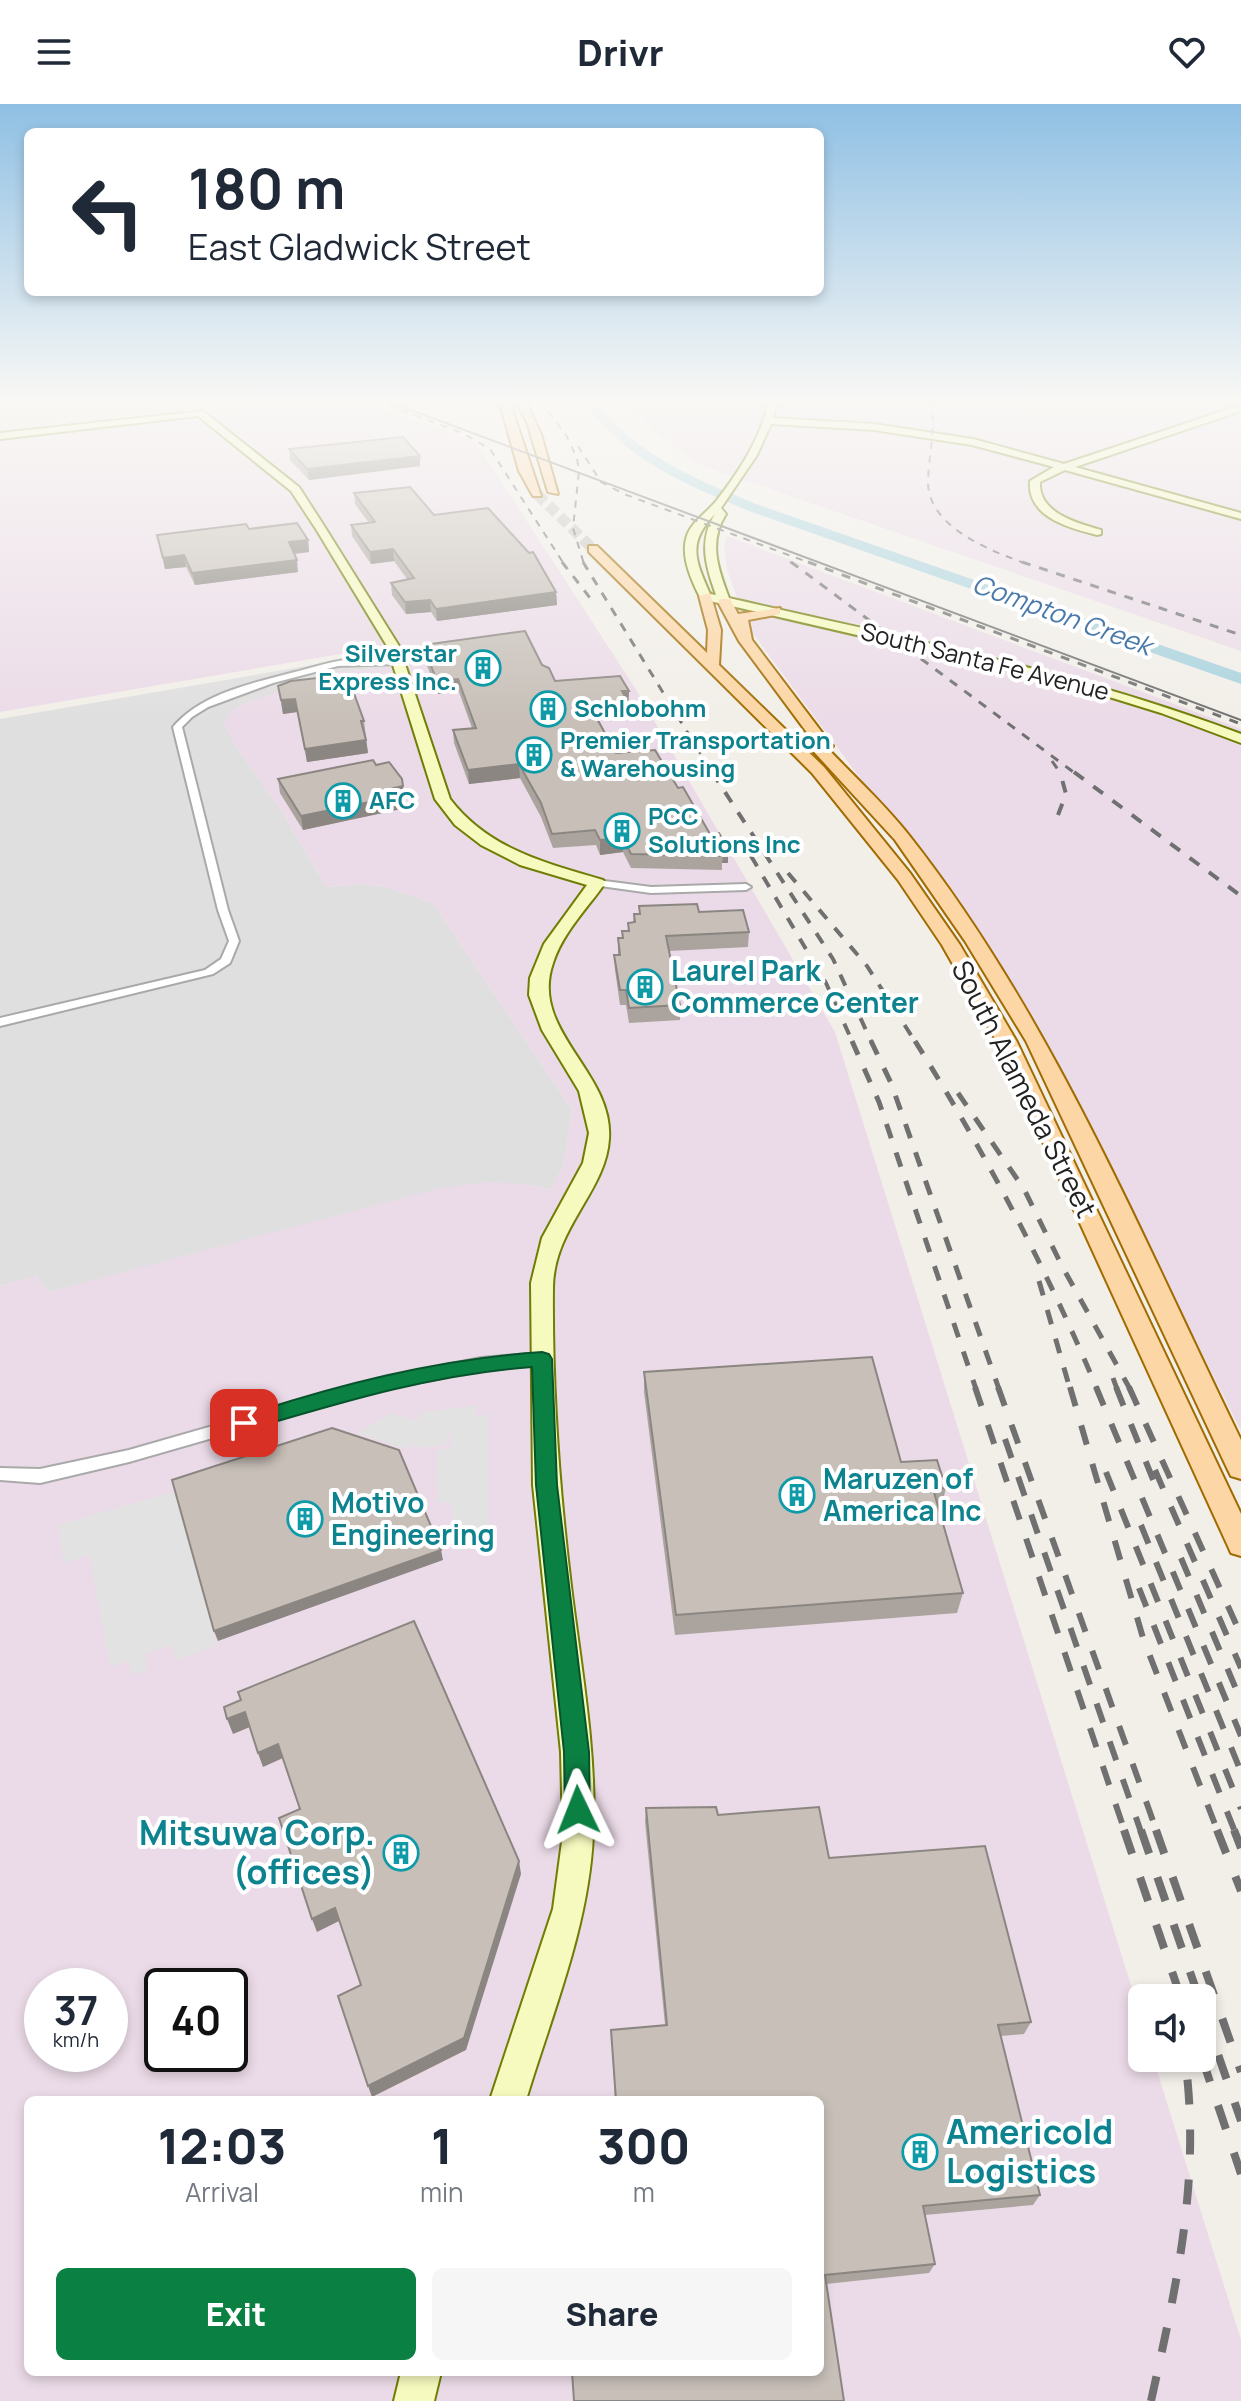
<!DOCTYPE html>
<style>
body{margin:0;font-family:Manrope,sans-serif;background:#f6f6f7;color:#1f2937;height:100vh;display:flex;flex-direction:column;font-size:30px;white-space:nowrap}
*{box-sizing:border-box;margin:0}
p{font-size:26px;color:#747a83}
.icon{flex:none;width:44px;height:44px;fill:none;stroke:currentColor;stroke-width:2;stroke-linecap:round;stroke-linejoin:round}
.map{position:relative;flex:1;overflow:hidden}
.drawer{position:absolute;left:24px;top:1992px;width:800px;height:280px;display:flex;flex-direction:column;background:#fff;border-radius:12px;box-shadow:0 4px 12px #0003}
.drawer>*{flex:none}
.top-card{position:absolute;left:24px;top:24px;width:800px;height:168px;border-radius:12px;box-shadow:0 4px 12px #0003;background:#fff;color:#1f2937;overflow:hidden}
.tools{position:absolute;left:1128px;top:1880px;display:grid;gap:16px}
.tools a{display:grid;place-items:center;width:88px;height:88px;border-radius:12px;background:#fff;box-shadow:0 4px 12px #0003;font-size:40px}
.speed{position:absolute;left:24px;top:1864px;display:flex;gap:16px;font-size:40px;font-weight:700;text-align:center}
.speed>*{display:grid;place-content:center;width:104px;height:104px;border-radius:50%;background:#fff;box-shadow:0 4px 12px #0003;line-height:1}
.speed small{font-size:20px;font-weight:400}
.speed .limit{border:4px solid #111;border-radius:12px;background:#fff;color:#111}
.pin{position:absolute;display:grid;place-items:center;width:68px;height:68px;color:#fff;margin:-34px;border-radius:16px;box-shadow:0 4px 12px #0006}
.me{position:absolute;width:88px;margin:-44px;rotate:358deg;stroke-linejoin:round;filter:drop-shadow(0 0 6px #0008)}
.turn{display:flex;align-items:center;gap:28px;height:168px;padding:0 32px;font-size:36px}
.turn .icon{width:104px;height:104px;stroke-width:2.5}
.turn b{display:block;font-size:56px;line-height:68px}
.eta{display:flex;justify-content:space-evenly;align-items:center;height:136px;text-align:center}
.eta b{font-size:48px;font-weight:800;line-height:56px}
.button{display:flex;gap:16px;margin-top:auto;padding:16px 32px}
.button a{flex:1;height:92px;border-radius:12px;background:#0b8043;color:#fff;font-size:32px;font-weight:800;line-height:92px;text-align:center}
.button a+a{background:#f6f6f7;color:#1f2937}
header{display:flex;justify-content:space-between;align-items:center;height:104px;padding:0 32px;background:#fff;font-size:36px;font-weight:800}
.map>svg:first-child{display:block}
</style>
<header><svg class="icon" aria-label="menu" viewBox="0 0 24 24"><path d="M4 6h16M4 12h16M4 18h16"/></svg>Drivr<svg class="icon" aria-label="heart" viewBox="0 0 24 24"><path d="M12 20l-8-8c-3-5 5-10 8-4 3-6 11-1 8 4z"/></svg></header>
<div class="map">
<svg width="1241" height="2297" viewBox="0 0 1241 2297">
<rect width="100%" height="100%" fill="#f2efe9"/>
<g fill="#e0dfdf">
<path d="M0,296H269L0,327Z"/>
<path d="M382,549L387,564L330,569L224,619L238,645L283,709L326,783L360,780L382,782L433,799L572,1006L564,1061L551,1086L524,1080L47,1188L36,1172L0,1182V615Z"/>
</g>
<g fill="#ebdbe8" fill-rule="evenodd">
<path d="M269,296H353L451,328L477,340L635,584L835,928L1142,1917V1954H1153L1241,2236V2297H0V1182L36,1172L48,1188L437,1085L488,1078L524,1080L551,1086L564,1061L572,1006L433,799L382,782L360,780L326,783L283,709L238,645L224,619L231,607L246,599L330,569L386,564L382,549L376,544L0,608V336L213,312L206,304ZM42,1882H110V1950H42ZM162,1882H230V1950H162ZM28,1996H820V2268H28Z"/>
<path d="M621,296H1241V547L700,361L652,325Z"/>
<path d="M727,432L1241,625V1327L1088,1023L1006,871L748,523L727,466L724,442Z"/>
</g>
<g fill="#e2e2e2">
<path d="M476,1301V1312L489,1310L488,1444L454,1446L453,1439L439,1440L438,1423L452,1421L451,1398L438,1399L437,1346L450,1344L451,1330L447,1332L446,1341L414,1344L412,1337L406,1345L357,1329L392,1309L415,1317L419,1315L418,1309Z"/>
<path d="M176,1387L217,1541L176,1556L172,1541L145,1550L148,1565L131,1571L129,1557L110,1563L89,1451L64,1459L57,1421Z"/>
</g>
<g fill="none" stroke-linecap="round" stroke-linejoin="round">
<path fill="#aad3df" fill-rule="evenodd" d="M583,296H594C637,352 695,375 759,401L1241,569V580L749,407C681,378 628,358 583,296Z"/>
<path stroke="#c8c6c1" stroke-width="11" stroke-dasharray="11 5" stroke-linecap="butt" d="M537,390L593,445"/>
<defs>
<g id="street">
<path d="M355,555L398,556L402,558L398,560L338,562L273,579L208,603L192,613L182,623L228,806L239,837L230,859L213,870L0,922V914L205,866L221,855L229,837L218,806L173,623C202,589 253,579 295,568C315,563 334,556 355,555Z"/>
<path d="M597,776L651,783L746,780L751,783L746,786L651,789L593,781V777Z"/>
<path d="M542,1249L547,1251L550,1255L547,1259L481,1266L376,1287L129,1358L40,1379L0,1376V1364L40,1365L129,1346L376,1275L481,1254Z"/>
</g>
<g id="secondary">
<path d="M769,296H777L773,314L874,320L973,335L1064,360L1241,301V307L1075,363L1241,409V415L1065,366L1040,378C1038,409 1077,419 1101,426V430L1097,431C1069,424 1027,413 1030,377L1054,363L972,341L874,326L771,320L757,351L721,404L726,410C708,438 718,465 729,494C902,534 1076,567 1241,630V639L1161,609L1064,579L701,495C692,478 681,454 686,435C690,418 707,409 717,396C740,366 761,334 769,296ZM715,410C698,437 706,463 716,491L710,490C695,456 687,438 715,410Z"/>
<path d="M203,307L299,383L326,425L399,542L450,695C488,745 545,759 603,776L605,779C587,805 563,828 553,859C529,927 614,968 609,1035C606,1087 554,1123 553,1183C552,1283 559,1383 571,1482C581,1564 597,1648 593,1731C589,1822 552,1910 526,1996H490L553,1805L563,1730L561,1648L533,1381L531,1179L542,1134L583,1059L589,1029L579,987L542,926L529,891L530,874L544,840L587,781L520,761L481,741L455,721L435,695L387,542L316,425L291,387L198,312L0,335V329Z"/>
<path d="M401,2268H441L434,2297H394Z"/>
</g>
<g id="primary">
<path d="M499,296H509L541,392H533L519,367Z"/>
<path d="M515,296H525L541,330L558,390L548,388L527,318Z"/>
<path d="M589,442H597L707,549L708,526L699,492L710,489L721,526L719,561L824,663L910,769L960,841L1017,938L1241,1410V1452L1231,1449L1227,1440L997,938L942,841L898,776L812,669L589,448Z"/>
<path d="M720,495H730L738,510L780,504V510L748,516L752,536L830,639L833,642L829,646C855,673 884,700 908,730C1051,911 1140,1129 1241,1336V1375L1231,1372L1227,1364L1026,937L965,837L895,736L804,637L801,634L808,630L739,537L718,498Z"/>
</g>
</defs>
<use href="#street" stroke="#a9a9a9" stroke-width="4"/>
<use href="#secondary" stroke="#707d05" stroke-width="4"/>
<use href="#primary" stroke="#a06b00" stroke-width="4"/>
<use href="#street" fill="#fff" fill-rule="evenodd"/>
<use href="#secondary" fill="#f7fabf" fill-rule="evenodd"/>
<use href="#primary" fill="#fcd6a4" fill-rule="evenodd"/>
<path stroke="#707070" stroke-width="2" d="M384,296L1241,616"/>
<g stroke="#707070" stroke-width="2" stroke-dasharray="7 7" stroke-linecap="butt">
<path d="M375,296L462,329L490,345L564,460"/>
<path d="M540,296L566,331L577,354L579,367L573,424L584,460"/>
<path d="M931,296C936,324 929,349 928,377C927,423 991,447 1027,460"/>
<path d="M578,342L601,378L624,390L813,460"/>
<path d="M790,458L793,460"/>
</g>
<g stroke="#707070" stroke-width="3" stroke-dasharray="9 9" stroke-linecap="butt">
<path d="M562,458L594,499"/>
<path d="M583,458L713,670"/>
<path d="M791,458L1076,670"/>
<path d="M808,458L1241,620"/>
<path d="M1022,458L1241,531"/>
<path d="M1052,657L1061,670"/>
</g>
<g stroke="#707070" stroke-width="4" stroke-dasharray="12 12" stroke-linecap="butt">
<path d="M712,668L833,855L872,939"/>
<path d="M1074,668L1241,792"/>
<path d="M1058,711L1066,690L1060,668"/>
<path d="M751,752L826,879L853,939"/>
<path d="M788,769L867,862L916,939"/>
</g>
<g stroke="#707070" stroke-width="5" stroke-dasharray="15 15" stroke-linecap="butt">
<path d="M852,937L879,998L976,1285"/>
<path d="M871,937L891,979L999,1285"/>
<path d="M915,937C984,1047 1047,1165 1097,1285"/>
<path d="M958,989L1024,1085L1062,1162L1130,1285"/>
<path d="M1039,1177L1070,1285"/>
<path d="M1113,1274L1117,1285"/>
</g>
<g stroke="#707070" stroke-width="6" stroke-dasharray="20 20" stroke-linecap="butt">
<path d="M975,1283L1125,1728"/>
<path d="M998,1283L1157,1728"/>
<path d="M1070,1283L1143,1534L1218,1728"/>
<path d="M1096,1283L1241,1632"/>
<path d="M1116,1283L1154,1378"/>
<path d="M1129,1283L1241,1531"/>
<path d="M1005,1335L1141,1728"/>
<path d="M1155,1366L1241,1564"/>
<path d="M1106,1368L1241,1705"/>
<path d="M1141,1421L1241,1668"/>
<path d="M1181,1454L1241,1597"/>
<path d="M1139,1484L1235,1728"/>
</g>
<g stroke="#707070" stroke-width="8" stroke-dasharray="25 25" stroke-linecap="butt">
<path d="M1124,1726L1181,1894"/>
<path d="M1141,1726L1199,1894"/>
<path d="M1156,1726L1241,1968"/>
<path d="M1217,1726L1241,1787"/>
<path d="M1234,1726L1241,1744"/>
<path d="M1202,1904L1241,2017"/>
<path d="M1202,1954L1241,2070"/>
<path d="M1151,2297C1177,2180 1201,2074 1185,1954"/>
</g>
</g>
<g fill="#aba49e">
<path d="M289,345L420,362L309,376L290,356Z"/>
<path d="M354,389L434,411L556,488L557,501L437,517L431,508L406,510L392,491L391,479L407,475L394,457L371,460L352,432L351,421L369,419L355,400Z"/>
<path d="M249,425L308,436L309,448L294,450L298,468L195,481L186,463L165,465L157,431Z"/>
<path d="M423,541L542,561L555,577L629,600L628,611L597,615L616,649L678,684L728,759H722V766L631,764L623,748L600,751L596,741L553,744L541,713L520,674L469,680L454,639L453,626L472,624L459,588L438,590L424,554Z"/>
<path d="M278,582H338L364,617L368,649L307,658L297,608L283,610Z"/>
<path d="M278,675L405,696L400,697L401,705L303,726L280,689Z"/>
<path d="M639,802L699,808L749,828L748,843L669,847L680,901V916L629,919L626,901H620L615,866L614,851H618V834H622V827H628V819L633,818L634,810H639Z"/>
<path d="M644,1268L901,1358L946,1384L941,1404H939L963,1489L957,1509L675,1531L644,1288Z"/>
<path d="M646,1704L718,1711L829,1754L1031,1918L1024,1930L1001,1932L1040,2091L1033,2101L925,2111L935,2160L929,2169L826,2180L574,2297L820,1996H615L611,1926L665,1921L645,1718Z"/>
</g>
<g fill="#8b8681">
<path d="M420,352V362L309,376L307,365Z"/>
<path d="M308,436L309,448L291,450L289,438Z"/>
<path d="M393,445L394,457L371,460L370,448Z"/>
<path d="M184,451L186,463L165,465L163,454Z"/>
<path d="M297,456L298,468L195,481L192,469Z"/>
<path d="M556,488L557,501L437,517L436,505Z"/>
<path d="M430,496L431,508L406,510L405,498Z"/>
<path d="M458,575L459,588L438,590L437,577Z"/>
<path d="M622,587H629L628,611L590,615V602Z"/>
<path d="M295,595L297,608L283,610L281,596Z"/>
<path d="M366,636L368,649L307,658L305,645Z"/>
<path d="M519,660L520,674L469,680L468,666Z"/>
<path d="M403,682L405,696L400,697L401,705L303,726L301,712Z"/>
<path d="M623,734V748L600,751V736Z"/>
<path d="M728,744V759H722L723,752L719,746Z"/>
<path d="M441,1446L443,1456L218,1537L214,1527Z"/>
<path d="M245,1608L250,1623L233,1630L227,1615Z"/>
<path d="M278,1640L283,1654L263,1663L258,1649Z"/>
<path d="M519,1757L521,1770L466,1946L372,1993L368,1982Z"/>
<path d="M335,1804L339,1817L317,1828L312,1815Z"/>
</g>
<g fill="#c7bfb8" stroke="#8b8681" stroke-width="2">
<path d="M403,333L420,352L307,365L289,345Z"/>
<path d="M410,383L434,411L488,404L529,449L533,448L556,488L436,505L430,496L405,498L391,479L414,474L393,445L370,448L351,421L375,418L354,389Z"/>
<path d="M297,419L308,436L289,438L297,456L192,469L184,451L163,454L157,431L246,420L249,425Z"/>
<path d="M525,527L542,561L549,564L555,577L620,572L629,587H622L628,598L590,602L616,649L655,646L678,684L683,683L710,730L719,729L728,744L719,746L723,752L631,750L623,734L600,736L595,726L552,730L541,699L519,660L468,666L453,626L476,624L458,575L437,577L423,541Z"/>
<path d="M335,572L338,582L351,581L364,617H361L366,636L305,645L295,595L281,596L278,582L291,577Z"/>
<path d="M373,656L376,661L389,658L402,675L403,682L394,684L399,692L301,712L278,675Z"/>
<path d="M697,800L699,808L743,806L749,828L666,832L680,901L629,904L626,886H620L614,851H620L618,834H623L622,827H629L628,819L635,818L634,810H640L639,802Z"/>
<path d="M872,1253L901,1358L937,1356L946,1384L933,1385L963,1489L676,1511L644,1268Z"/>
<path d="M332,1324L399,1346L441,1446L214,1527L172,1376Z"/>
<path d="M414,1517L519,1757L464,1934L368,1982L338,1892L361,1881L335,1804L312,1815L279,1714L300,1705L278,1640L258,1649L245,1608L227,1615L224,1603L241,1596L238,1588Z"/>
<path d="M716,1703L718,1711L819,1703L829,1754L985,1742L1031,1918L998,1921L1040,2091L923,2102L935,2160L825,2171L844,2297H574L572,2268H820V1996H616L611,1926L667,1921L646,1704Z"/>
</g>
<linearGradient id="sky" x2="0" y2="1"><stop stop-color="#8fc0e4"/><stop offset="0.48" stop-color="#f9f8f5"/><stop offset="1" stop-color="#f9f8f5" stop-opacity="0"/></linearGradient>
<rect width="1241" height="618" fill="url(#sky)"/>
<path fill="#0b8043" stroke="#07532c" stroke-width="2" d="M542,1248L549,1250L552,1255L557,1381L589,1648L590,1706L587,1715L578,1719L569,1715L565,1706L564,1648L536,1381L532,1263C433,1270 339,1299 244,1327L237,1325L234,1319L237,1314C336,1281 437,1255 542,1248Z"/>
<defs>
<symbol id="building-ring" viewBox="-11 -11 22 22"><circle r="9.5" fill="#fff" stroke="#0f9aa8" stroke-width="1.5"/><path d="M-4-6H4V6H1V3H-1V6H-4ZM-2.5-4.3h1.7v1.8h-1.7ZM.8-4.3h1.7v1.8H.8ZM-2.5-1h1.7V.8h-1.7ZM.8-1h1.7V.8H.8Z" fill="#0f9aa8"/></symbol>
</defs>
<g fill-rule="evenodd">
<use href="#building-ring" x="463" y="544" width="40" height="40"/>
<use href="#building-ring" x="528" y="585" width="40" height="40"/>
<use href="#building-ring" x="514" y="631" width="40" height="40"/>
<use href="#building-ring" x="323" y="677" width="40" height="40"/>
<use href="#building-ring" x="602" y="707" width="40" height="40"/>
<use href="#building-ring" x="625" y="863" width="40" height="40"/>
<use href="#building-ring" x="777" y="1371" width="40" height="40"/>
<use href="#building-ring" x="285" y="1395" width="40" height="40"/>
<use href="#building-ring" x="381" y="1729" width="40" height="40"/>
<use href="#building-ring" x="900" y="2028" width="40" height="40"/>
</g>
<g text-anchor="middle" stroke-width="8" stroke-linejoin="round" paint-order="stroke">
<g font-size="24" font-weight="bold" fill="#0d838f" stroke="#fff" text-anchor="start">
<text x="457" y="558" text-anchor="end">Silverstar<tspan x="457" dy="28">Express Inc.</tspan></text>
<text x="574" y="613">Schlobohm</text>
<text x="560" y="645">Premier Transportation<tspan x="560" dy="28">&amp; Warehousing</tspan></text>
<text x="369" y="705">AFC</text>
<text x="648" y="721">PCC<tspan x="648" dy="28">Solutions Inc</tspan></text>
</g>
<g font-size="24" fill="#222" stroke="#fff">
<text transform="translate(985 558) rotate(14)" y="8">South Santa Fe Avenue</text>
</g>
<g font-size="26" font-style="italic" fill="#4a7aab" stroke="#fff">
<text transform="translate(1062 511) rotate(20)" y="9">Compton Creek</text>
</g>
<g font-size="28" font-weight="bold" fill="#0d838f" stroke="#fff" text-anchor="start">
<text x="671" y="877">Laurel Park<tspan x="671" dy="32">Commerce Center</tspan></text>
<text x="823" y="1385">Maruzen of<tspan x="823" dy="32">America Inc</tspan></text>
<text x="331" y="1409">Motivo<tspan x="331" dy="32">Engineering</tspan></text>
</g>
<g font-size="28" fill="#222" stroke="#fff">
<text transform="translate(1024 985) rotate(63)" y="10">South Alameda Street</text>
</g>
<g font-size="34" font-weight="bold" fill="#0d838f" stroke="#fff" text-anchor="end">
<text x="375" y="1741">Mitsuwa Corp.<tspan x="375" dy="39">(offices)</tspan></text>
<text x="946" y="2040" text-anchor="start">Americold<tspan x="946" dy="39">Logistics</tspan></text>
</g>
</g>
</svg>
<div class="tools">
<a><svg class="icon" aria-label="sound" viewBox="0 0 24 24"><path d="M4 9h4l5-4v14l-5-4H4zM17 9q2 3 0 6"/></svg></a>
</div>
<div class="speed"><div>37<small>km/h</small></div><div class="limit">40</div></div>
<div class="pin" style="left:244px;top:1319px;background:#d93025"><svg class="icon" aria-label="arrive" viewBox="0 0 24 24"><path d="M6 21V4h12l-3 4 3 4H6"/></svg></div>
<svg class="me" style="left:578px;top:1706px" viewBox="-20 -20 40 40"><path d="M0-17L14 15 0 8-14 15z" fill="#0b8043" stroke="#fff" stroke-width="4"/></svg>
<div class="top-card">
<div class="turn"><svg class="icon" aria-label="left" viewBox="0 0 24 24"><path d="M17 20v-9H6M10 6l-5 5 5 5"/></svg><div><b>180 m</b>East Gladwick Street</div></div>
</div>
<section class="drawer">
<div class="eta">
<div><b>12:03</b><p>Arrival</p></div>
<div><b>1</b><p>min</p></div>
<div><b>300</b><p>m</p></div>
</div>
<div class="button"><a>Exit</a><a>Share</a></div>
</section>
</div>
